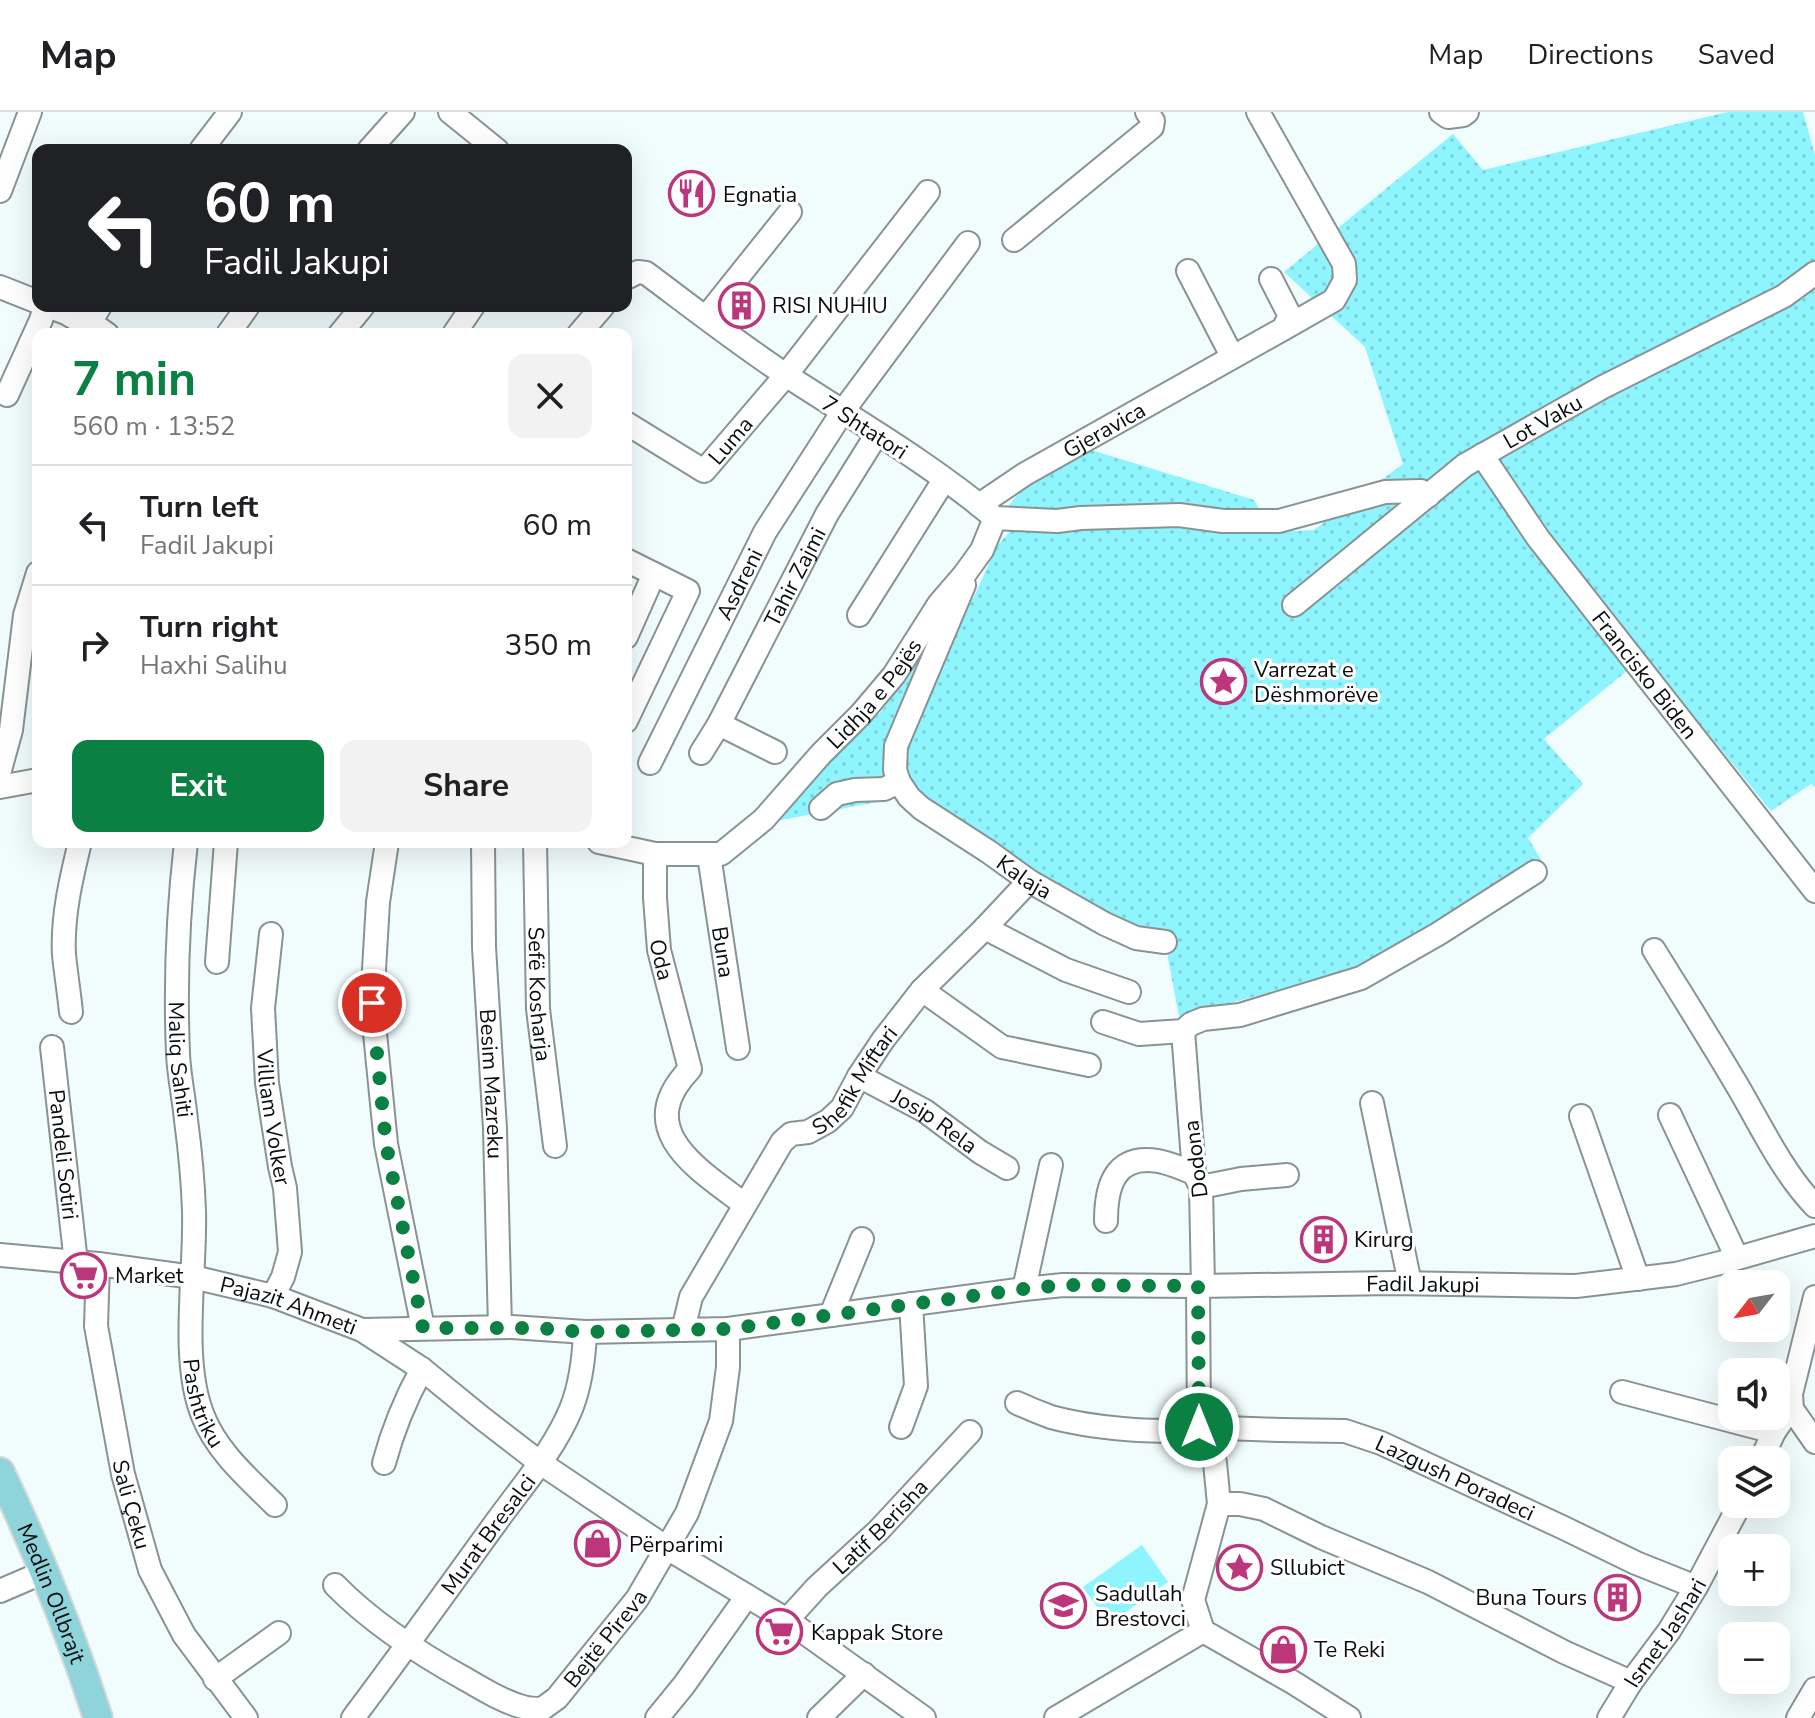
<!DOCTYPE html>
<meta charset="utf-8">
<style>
body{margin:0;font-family:"Nunito Sans",sans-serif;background:#f2f2f2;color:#202124;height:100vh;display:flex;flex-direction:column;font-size:30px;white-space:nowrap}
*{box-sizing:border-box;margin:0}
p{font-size:26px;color:#757577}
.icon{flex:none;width:44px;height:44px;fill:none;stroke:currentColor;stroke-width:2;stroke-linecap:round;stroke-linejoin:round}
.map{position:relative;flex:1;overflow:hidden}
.details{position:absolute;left:32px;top:216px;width:600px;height:520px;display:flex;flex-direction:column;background:#fff;border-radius:16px;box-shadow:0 8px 32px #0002}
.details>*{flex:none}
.banner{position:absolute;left:32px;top:32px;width:600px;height:168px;border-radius:16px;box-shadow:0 8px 32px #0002;background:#202124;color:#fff;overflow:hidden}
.needle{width:52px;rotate:239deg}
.controls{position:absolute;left:1718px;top:1158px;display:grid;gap:16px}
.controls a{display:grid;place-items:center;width:72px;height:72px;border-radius:16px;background:#fff;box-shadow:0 8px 32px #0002;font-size:40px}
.pin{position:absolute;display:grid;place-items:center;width:68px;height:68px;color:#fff;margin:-34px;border:4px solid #fff;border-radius:50%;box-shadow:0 2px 8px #0007}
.me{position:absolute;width:88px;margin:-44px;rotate:0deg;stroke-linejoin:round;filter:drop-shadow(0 0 6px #0008)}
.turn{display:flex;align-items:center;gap:28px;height:168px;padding:0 40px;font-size:36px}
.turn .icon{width:104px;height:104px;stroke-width:2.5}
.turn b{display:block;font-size:56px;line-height:68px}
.round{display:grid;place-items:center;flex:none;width:84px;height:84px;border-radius:16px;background:#f2f2f2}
.head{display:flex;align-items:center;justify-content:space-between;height:136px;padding:0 40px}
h1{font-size:48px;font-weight:700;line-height:60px;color:#0b8043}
.button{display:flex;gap:16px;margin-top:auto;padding:16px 40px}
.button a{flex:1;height:92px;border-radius:16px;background:#0b8043;color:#fff;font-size:32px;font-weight:700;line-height:92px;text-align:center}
.button a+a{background:#f2f2f2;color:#202124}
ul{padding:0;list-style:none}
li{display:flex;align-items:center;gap:24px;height:120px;padding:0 40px;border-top:2px solid #e0e0e0}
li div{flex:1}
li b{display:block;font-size:30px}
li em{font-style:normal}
header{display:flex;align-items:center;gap:48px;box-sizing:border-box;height:112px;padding:0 40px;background:#fff;border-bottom:2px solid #e0e0e0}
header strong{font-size:38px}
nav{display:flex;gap:44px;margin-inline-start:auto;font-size:28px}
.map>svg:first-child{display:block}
</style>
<header>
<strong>Map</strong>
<nav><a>Map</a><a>Directions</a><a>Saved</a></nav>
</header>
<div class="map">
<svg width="1815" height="1606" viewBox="0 0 1815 1606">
<defs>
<pattern id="grass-dots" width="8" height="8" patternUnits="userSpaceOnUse" patternTransform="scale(2)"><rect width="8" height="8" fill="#8ef4fe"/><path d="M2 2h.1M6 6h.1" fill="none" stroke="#79d0d8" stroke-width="1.8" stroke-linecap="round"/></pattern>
</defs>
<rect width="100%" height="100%" fill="#f1fcfd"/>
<path fill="url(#grass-dots)" d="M1728,0H1803L1815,43V675L1811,672L1771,699L1645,544L1544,627L1583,672L1528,726L1543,751L1385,849L1179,905L1165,830L1109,811L915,683L765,711L797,688L832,646L880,601L908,564L916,537L947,491L973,487L997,434L1015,414L1006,398C1024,369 1059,354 1088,337L1254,388L1272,420L1314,418L1403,352L1365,235L1284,160L1453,22L1483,58Z"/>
<path fill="#8ef4fe" d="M1142,1433L1168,1470L1109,1512L1083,1475Z"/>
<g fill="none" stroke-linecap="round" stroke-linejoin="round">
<defs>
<g id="minor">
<path d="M450,0L497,38"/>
<path d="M1258,0L1344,152L1345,168L1334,188L1283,217"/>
<path d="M1441,0L1448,5L1463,3L1467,0"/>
<path d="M201,38L230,0"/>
<path d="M369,38L403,0"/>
<path d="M0,79L30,0"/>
<path d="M1014,128L1152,15L1153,9L1147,0"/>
<path d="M1188,159L1232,244"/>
<path d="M0,175L38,190"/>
<path d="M47,194L66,201L85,212L94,213L107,222"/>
<path d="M706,205L790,100"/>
<path d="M94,213V204L100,194"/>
<path d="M228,222L248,194"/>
<path d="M340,222L363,194"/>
<path d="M454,222L473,194"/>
<path d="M579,222L603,194"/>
<path d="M7,283L41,208L45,194"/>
<path id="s1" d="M626,311L704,359L786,263L928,80"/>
<path id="s2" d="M1482,343L1538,426L1815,779"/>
<path id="s3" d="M979,393L1025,362L1283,217L1290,204L1271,167"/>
<path d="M995,406L1057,409L1081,406L1179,403L1223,409H1279L1385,380L1421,379L1429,383"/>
<path d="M626,448L688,479L626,609"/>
<path id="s4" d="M964,473L896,634L895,658L899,670L909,685L921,696L989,740L1029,769L1105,812L1136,826L1165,830"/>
<path id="s5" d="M1294,493L1465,353L1603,275L1784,184L1815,161"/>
<path d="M859,503L944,368"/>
<path d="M626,525L654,462"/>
<path id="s6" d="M775,640L719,612L827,402L877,322"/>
<path d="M701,641L719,612"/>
<path id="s7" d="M650,651L765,420L843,299L968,131"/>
<path d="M0,658L11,618L25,503L38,461"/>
<path d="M0,675L38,668"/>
<path d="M821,696L837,682L855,678L884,677L899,670"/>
<path id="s8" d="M186,730C178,800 175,871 178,942C179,964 184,986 186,1008C190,1038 193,1069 194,1099C196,1160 180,1248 203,1304C217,1340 249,1367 275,1393"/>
<path d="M387,730L378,790L372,891L386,1032L423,1216"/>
<path id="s9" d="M483,730L484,835L495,1017L500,1215"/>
<path id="s10" d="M535,730L538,897L555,1034"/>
<path id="s11" d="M599,730L655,742H721L764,707L821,642L861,602L894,563L939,492L964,463L982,438L995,406C931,352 858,310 789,265C740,233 693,196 646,161L638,160L628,165L626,162"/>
<path id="s12" d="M655,742V786L659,838L690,957C631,1018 698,1057 744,1092"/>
<path id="s13" d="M709,743L738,936"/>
<path d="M985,816L1066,858L1129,880"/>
<path id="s14" d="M271,822L263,896L267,971L280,1055L285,1076L290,1140L283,1165L273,1184"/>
<path d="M1654,838C1683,885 1713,932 1741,980C1763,1018 1784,1062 1815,1094"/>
<path d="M217,850L226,730"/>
<path d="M922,878L1002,935L1089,953"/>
<path d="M71,900C69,881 66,862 64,843C62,805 71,767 80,730"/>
<path d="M1103,910L1139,922L1183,919L1191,912L1203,907L1240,903L1361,866L1438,822L1535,760"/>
<path d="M1183,919L1194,1061L1201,1075L1203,1174"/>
<path id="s15" d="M52,935L76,1151"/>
<path id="s16" d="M859,964L925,999L980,1040L1007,1056"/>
<path d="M1372,991L1410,1171"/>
<path d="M1670,1003L1737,1146"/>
<path d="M1581,1004L1638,1167"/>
<path d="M1201,1075L1241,1067L1287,1063"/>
<path d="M1106,1109C1106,1075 1114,1042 1158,1049C1170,1051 1183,1057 1194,1061"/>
<path id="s17" d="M0,1143L98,1152L193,1165L273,1184L362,1218L422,1257L482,1306L539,1350L667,1436L787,1508L924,1606"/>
<path id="s18" d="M98,1152L96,1214L123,1362L150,1458L184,1523L246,1606"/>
<path d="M1198,1174L1199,1315"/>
<path d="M1024,1177L1051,1053"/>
<path d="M1815,1185L1791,1282L1792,1297L1815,1330"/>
<path d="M831,1203L862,1127"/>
<path id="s19" d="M362,1218L512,1215L585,1220L728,1217L1024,1177L1063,1173L1198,1174L1393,1171L1576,1174L1676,1162L1724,1150L1815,1124"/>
<path id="s20" d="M683,1218L691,1185L782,1030L791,1022L808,1020L828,1009L842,996L859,964L883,928L922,878L985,816L1029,769"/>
<path d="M1622,1280L1774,1320"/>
<path id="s21" d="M1017,1291C1028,1296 1040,1301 1051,1305C1087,1315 1163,1324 1199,1315L1280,1318L1345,1319L1381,1331L1564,1416L1636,1451L1696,1475"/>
<path d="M901,1315L916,1274L911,1192"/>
<path d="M1199,1315L1211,1333L1215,1351L1219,1392L1193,1488L1203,1519L1294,1571L1349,1606"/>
<path d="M1761,1348L1774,1320L1781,1310"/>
<path d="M384,1351C393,1317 405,1288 422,1257"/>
<path d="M1219,1392H1240L1264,1397L1321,1425L1428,1470L1564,1540L1631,1570"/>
<path id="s22" d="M335,1473C372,1511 420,1542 467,1568C484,1578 504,1590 523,1595C529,1597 536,1597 542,1597L557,1586L637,1487L687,1401L721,1309L728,1255V1217"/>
<path d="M0,1479L44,1460"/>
<path id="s23" d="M787,1508L817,1475L878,1419L970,1320"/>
<path d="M215,1567L279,1521"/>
<path id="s24" d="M353,1606C402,1541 449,1475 497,1409C523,1373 554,1338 571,1297C581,1272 584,1246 585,1220"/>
<path d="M657,1606L684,1573L747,1484"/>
<path d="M819,1606L864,1562"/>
<path d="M1056,1606L1203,1519"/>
<path id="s25" d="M1609,1606L1631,1570L1669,1519L1696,1475L1740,1392"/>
<path d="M1798,1606L1815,1577"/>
</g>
<g id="major">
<path id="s26" d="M0,1360C38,1440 71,1522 98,1606"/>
</g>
</defs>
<use href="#minor" stroke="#899394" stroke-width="26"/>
<use href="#major" stroke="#d8d8d8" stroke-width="32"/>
<use href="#minor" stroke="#fff" stroke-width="22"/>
<use href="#major" stroke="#8ed4da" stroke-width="28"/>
</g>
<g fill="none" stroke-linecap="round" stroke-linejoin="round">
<path stroke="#0b8043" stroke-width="14" stroke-dasharray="0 25.2" d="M372,891L386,1032L423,1216H537L585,1220L728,1217L1024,1177L1063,1173L1198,1174L1199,1315"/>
</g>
<defs>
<symbol id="restaurant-ring" viewBox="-11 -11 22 22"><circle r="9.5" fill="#fff" stroke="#bb367a" stroke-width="1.5"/><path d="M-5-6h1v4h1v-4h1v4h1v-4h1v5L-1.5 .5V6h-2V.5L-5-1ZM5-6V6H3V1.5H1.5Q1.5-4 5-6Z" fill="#bb367a"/></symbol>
<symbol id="building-ring" viewBox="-11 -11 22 22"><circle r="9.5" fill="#fff" stroke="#bb367a" stroke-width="1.5"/><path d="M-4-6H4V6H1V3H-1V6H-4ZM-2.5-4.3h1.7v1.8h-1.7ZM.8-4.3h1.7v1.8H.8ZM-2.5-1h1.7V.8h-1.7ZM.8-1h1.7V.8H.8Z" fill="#bb367a"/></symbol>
<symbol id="sight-ring" viewBox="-11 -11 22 22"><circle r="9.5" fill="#fff" stroke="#bb367a" stroke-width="1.5"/><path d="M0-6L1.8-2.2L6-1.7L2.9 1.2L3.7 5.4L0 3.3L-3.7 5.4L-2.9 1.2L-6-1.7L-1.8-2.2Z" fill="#bb367a"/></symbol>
<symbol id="supermarket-ring" viewBox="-11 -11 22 22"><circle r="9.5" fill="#fff" stroke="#bb367a" stroke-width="1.5"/><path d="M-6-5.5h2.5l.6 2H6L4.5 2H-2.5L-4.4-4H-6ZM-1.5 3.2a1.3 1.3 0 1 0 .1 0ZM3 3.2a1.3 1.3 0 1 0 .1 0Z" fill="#bb367a"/></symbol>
<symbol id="shop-ring" viewBox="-11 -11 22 22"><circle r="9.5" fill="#fff" stroke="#bb367a" stroke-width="1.5"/><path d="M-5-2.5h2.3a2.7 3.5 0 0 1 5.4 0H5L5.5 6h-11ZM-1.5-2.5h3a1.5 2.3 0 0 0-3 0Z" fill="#bb367a"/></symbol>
<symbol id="school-ring" viewBox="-11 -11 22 22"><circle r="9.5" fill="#fff" stroke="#bb367a" stroke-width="1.5"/><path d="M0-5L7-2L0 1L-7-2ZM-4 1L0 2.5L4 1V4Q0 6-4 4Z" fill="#bb367a"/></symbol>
</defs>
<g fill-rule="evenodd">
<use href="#restaurant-ring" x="666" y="56" width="51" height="51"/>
<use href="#building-ring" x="716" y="168" width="51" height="51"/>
<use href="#sight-ring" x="1198" y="544" width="51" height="51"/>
<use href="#building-ring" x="1298" y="1102" width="51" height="51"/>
<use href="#supermarket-ring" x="58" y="1138" width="51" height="51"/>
<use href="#shop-ring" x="572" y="1406" width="51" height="51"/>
<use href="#sight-ring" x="1214" y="1430" width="51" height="51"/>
<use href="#building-ring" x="1592" y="1460" width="51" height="51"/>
<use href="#school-ring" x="1038" y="1468" width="51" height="51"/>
<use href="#supermarket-ring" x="754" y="1494" width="51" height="51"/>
<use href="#shop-ring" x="1258" y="1512" width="51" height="51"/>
</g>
<g text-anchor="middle" stroke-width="6" stroke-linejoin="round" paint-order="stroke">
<g font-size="22" fill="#0a0d0e" stroke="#fff" text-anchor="start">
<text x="723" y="90">Egnatia</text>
<text x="772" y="201">RISI NUHIU</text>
<text x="1254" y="565">Varrezat e<tspan x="1254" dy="25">Dëshmorëve</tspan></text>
<text x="1354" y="1135">Kirurg</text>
<text x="115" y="1171">Market</text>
<text x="629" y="1440">Përparimi</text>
<text x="1270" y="1463">Sllubict</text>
<text x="1095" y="1489">Sadullah<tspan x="1095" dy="25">Brestovci</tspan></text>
<text x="1587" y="1493" text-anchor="end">Buna Tours</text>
<text x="811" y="1528">Kappak Store</text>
<text x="1314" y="1545">Te Reki</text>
</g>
<g font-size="22" fill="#0a0d0e" stroke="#fff">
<text dy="8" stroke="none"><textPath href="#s5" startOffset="310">Lot Vaku</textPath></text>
<text transform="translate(865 315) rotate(33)" y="8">7 Shtatori</text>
<text dy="8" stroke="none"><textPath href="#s3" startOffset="146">Gjeravica</textPath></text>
<text dy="8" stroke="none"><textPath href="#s1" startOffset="132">Luma</textPath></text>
<text dy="8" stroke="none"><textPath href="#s6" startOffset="228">Tahir Zajmi</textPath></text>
<text dy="8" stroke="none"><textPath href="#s7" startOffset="200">Asdreni</textPath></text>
<text dy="8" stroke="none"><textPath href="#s2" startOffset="274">Francisko Biden</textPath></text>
<text dy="8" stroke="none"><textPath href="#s11" startOffset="346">Lidhja e Pejës</textPath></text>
<text dy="8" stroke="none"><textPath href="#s4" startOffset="370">Kalaja</textPath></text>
<text dy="8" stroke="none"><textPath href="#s13" startOffset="98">Buna</textPath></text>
<text dy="8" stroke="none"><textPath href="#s12" startOffset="106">Oda</textPath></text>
<text dy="8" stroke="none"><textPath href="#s10" startOffset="152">Sefë Kosharja</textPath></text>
<text dy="8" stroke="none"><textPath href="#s8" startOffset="218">Maliq Sahiti</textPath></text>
<text dy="8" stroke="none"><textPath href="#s20" startOffset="314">Shefik Miftari</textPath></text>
<text dy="8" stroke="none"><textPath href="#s9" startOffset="242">Besim Mazreku</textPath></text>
<text dy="8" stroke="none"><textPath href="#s14" startOffset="184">Villiam Volker</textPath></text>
<text dy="8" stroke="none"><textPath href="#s16" startOffset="88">Josip Rela</textPath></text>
<text dy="8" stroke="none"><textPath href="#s15" startOffset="108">Pandeli Sotiri</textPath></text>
<text transform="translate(1195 1047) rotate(-97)" y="8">Dodona</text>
<text dy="8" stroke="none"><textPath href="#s19" startOffset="1064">Fadil Jakupi</textPath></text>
<text dy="8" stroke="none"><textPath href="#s17" startOffset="294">Pajazit Ahmeti</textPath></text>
<text dy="8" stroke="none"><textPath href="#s8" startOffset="564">Pashtriku</textPath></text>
<text dy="8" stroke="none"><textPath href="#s21" startOffset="452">Lazgush Poradeci</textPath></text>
<text dy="8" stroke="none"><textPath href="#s18" startOffset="244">Sali Çeku</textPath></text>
<text dy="8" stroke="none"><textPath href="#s23" startOffset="132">Latif Berisha</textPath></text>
<text dy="8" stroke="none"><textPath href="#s24" startOffset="228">Murat Bresalci</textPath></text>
<text dy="8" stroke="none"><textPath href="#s26" startOffset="132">Medlin Ollbrajt</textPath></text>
<text dy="8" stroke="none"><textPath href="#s25" startOffset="102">Ismet Jashari</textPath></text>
<text dy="8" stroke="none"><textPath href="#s22" startOffset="340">Bejtë Pireva</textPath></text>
</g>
</g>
</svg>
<div class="controls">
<a><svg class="needle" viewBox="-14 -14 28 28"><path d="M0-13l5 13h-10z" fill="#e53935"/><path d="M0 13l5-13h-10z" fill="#757577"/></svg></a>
<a><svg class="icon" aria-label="sound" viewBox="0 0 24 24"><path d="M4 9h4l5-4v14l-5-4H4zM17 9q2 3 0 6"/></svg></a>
<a><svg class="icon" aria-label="layers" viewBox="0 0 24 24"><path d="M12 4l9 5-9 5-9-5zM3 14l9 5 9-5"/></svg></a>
<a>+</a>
<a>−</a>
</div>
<div class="pin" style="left:372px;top:891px;background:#d93025"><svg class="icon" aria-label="arrive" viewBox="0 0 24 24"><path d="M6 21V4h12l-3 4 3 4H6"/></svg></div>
<svg class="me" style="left:1199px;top:1315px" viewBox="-20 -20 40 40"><circle r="17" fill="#0b8043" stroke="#fff" stroke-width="3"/><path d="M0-11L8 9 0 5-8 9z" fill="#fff"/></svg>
<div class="banner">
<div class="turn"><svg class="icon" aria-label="left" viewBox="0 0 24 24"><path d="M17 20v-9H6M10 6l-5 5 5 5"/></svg><div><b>60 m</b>Fadil Jakupi</div></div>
</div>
<section class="details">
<div class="head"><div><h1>7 min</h1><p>560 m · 13:52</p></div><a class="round"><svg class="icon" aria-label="close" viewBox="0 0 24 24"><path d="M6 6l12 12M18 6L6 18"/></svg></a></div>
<ul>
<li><svg class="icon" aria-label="left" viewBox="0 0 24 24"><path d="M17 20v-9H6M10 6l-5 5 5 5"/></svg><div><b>Turn left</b><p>Fadil Jakupi</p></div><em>60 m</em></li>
<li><svg class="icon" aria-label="right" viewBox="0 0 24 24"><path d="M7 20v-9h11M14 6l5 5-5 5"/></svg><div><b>Turn right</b><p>Haxhi Salihu</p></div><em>350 m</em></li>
</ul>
<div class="button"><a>Exit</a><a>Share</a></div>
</section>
</div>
